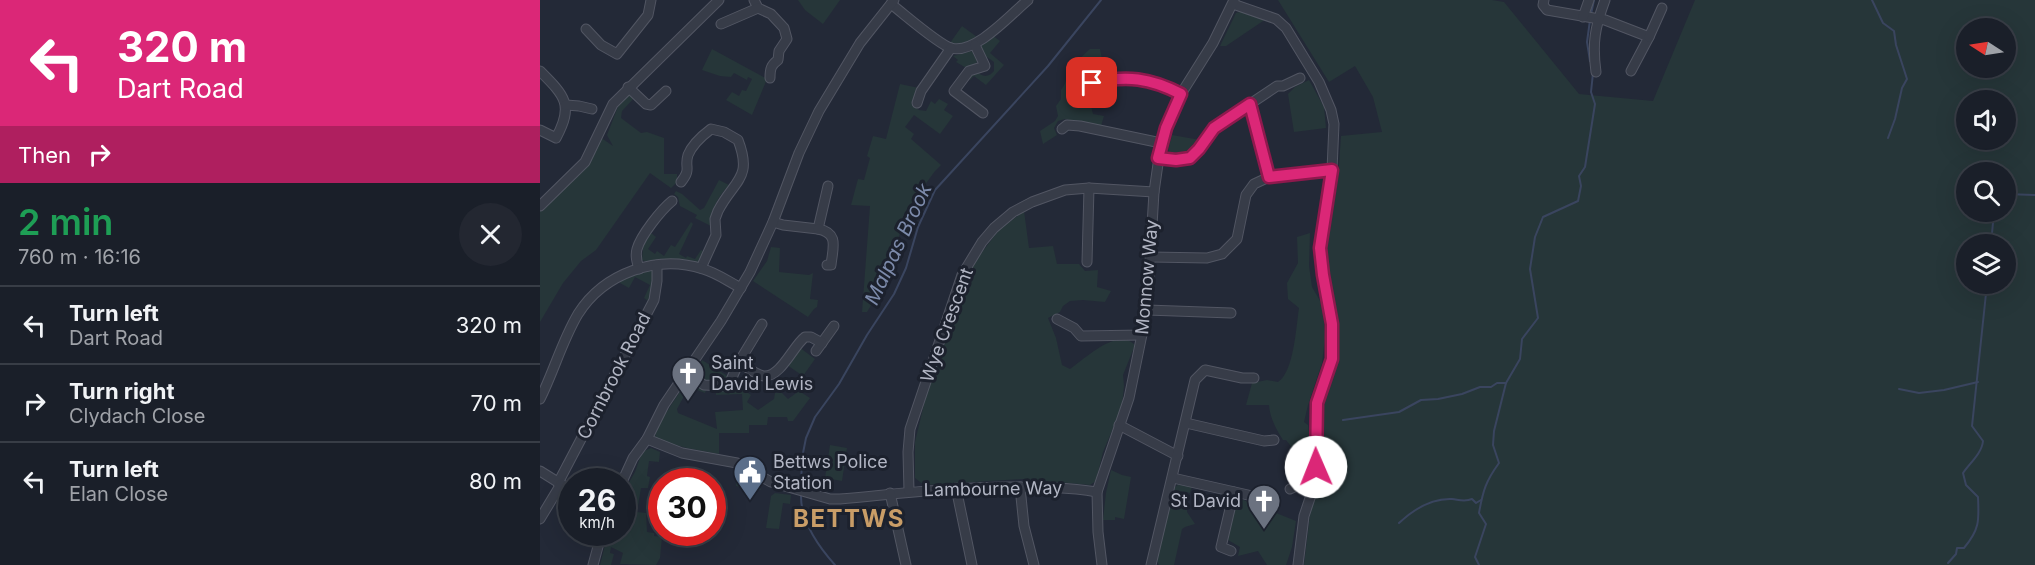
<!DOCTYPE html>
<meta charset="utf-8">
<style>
body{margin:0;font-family:Inter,sans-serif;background:#232731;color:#f1f3f6;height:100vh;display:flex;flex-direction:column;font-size:22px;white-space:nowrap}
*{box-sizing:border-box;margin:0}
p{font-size:20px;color:#9fa2a8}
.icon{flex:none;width:33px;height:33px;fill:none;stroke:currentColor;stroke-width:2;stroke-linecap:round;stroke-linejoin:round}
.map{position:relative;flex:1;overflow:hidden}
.drawer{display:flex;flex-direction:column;background:#1a1f29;width:540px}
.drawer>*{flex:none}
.banner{background:#db2777;color:#fff;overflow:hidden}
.needle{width:39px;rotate:282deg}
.tools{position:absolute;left:1416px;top:18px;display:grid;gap:12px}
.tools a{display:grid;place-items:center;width:60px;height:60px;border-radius:50%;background:#1a1f29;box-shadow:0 6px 24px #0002,0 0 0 2px #383d46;font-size:30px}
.speed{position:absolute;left:18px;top:468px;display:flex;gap:12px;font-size:30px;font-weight:700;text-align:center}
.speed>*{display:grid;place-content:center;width:78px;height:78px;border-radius:50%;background:#1a1f29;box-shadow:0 6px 24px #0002,0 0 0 2px #383d46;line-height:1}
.speed small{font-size:15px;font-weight:400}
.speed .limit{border:9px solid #d22;background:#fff;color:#111}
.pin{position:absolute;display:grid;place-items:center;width:51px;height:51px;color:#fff;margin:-26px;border-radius:12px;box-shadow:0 3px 9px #0006}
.me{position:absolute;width:66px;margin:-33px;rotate:359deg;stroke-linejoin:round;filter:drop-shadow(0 0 4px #0008)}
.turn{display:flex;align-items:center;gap:21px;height:126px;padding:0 18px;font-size:27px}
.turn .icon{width:78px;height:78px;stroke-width:2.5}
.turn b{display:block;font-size:42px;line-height:51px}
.then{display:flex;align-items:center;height:57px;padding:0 18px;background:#0003;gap:12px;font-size:22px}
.round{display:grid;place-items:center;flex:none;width:63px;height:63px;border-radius:32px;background:#232731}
.overview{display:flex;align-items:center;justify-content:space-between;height:102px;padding:0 18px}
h1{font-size:36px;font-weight:600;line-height:45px;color:#1e9e55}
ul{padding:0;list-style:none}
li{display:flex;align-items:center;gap:18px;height:78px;padding:0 18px;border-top:2px solid #383d46}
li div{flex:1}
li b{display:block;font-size:22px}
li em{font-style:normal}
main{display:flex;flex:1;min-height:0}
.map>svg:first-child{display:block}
</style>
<main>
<section class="drawer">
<div class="banner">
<div class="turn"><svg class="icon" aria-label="left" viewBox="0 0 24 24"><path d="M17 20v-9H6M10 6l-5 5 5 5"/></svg><div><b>320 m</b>Dart Road</div></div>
<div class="then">Then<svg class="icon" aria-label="right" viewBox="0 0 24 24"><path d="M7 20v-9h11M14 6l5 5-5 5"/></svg></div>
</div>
<div class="overview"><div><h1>2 min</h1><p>760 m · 16:16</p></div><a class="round"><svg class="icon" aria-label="close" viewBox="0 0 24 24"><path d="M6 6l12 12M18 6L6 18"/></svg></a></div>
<ul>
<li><svg class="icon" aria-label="left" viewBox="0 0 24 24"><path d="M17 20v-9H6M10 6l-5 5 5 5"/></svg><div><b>Turn left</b><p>Dart Road</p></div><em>320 m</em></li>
<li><svg class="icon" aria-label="right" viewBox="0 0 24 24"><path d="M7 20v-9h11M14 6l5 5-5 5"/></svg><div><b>Turn right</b><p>Clydach Close</p></div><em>70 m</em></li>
<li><svg class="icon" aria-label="left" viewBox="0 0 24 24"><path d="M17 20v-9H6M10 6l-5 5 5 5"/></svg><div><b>Turn left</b><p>Elan Close</p></div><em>80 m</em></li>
</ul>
</section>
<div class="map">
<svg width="1495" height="565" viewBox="0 0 1495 565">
<rect width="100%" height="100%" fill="#232937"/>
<g fill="#263639" fill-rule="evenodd">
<path d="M258,0H300L283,24L265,10Z"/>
<path d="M738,0H952L964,2L1039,94L1113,101L1155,0H1495V565H764L771,506L780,488L783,468L780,423L782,412L797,356V319L788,277L786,253L798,179L801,136L842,132L833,97L815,66L789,82ZM1426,28H1466V68H1426ZM1426,100H1466V140H1426ZM1426,172H1466V212H1426ZM1426,244H1466V284H1426Z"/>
<path d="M703,11L726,19L686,46H680L696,13Z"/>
<path d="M422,26L437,37L425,44L410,43Z"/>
<path d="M452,35L460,41L450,53L464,65L446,85L434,76L430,80L428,78L436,71C442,77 448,78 454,71V62L444,55L441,47L443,43Z"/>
<path d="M172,49L227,79L212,115L186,100L192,92L199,96L202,90L206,91L212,79L208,77L207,80L194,73L191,77L180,76L162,70Z"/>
<path d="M550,49H560L563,65L544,78L553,114L564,116L561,126L525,119L518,121L514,128L517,135L503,144L500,131L515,121L518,116L516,106L521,99V90C526,84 526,78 530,72C535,63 542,56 550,49Z"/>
<path d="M432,51L437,61L435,66L428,69L416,62L418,60L413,56Z"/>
<path d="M769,80L784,107L786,128L754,132L748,94L755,87Z"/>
<path d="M360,84L379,88L372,105L379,110L386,111L391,101L395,104L399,99L408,104L404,110L413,116L400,134L374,115L365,127L374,134L371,139L401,165L395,171L365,212L350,274L327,312H322L330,206L311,205L318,179L324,180L330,158L327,156L333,136L346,139Z"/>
<path d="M87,94L95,97L82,111L81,118L101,133L107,132L124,138V174H137V182L131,188L110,173L56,250L41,261L23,283L0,322V206L45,162L57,135L73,146L67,135L79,104Z"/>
<path d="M632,135L660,140L650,154L634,157L628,150Z"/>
<path d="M179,180L189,185C178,197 170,210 171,226L155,218L157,215L140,206L138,197L134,194L136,191L142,194L160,210L164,208Z"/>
<path d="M484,211L489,248L513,246L517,264H539L545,271L558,270L557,287L571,291L565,302L543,300L530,301L523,306L520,312L508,318L516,338L522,365L530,369C546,358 577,327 595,345L583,375L584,386L582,407L563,452L556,481L550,485L483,479L384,485L375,478V442L385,400L425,283L437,259L458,231Z"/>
<path d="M151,222L153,224L139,254L146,258L147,256L155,259L161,250L165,252L160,264L109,263L102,260L103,246L111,233L116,237L108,249L115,254L117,251L124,256L131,245L135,247Z"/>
<path d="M770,233L769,266L772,287L783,306L785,338L782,363L768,405L764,422L768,425L770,439L769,445L760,450L753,449L746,440H743C736,429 730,418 729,405H706L712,383L727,380L738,382C754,372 756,327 759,308L748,299L747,283L758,263L757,237Z"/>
<path d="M231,247L240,248L239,272L269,275L273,273L270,299L278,300L277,307L274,309L268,317L213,281L227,261Z"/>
<path d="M106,271H112L114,275L110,302L104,298L110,285L95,277L89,288L80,283L81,279Z"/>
<path d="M259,347L275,359L263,376L247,365Z"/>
<path d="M162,360L189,377L188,380C171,384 149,382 162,360Z"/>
<path d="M193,382L211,395L207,402L218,410L234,399L235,393H242L248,399L259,391L270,398L253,421H248L247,417H228L227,425H209V433H179V454C157,450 135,447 115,437L118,425L145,384L151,383L167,388L165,393L149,387L137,409L138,413L177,429L175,412L203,410L202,394L176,395V389Z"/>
<path d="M290,445L307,448L302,481L285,478Z"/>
<path d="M111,448L120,452L119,462L109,461L107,476L110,477L108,488H101L97,512L106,513L107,532L114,533V536L122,537L120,558L116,565L80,564L83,553L71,547L70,553L74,554L71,565H60L68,533L82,532L83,493L95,472L102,452Z"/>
<path d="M571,470L582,475L591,477L584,519L575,517V520H563L566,493Z"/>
<path d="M199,472L218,482L221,490L196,486L197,474Z"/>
<path d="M639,484L652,486L650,493L641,491L640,507L647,509V512L655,524L645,527L642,529L634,565H619L616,559L632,494H634L635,487Z"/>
<path d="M235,493L251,495L250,504L243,503L239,529L226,528L231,496Z"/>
<path d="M696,497L756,521L752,547L746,565H727L718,551L698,556L700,547L688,540Z"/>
</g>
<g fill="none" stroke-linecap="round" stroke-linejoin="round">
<g stroke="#3a455f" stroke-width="2">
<path d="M1332,0L1343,23L1354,31L1356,45L1367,79L1362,88L1355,119L1348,138"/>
<path d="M1051,14L1054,0"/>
<path d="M1050,20L1047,42L1050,61"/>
<path d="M1466,194L1495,195"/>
<path d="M1451,244L1454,212"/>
<path d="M1359,389L1379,393L1404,390L1438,382"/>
<path d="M803,420L859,412L881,400L898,399L922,394L940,387H951L957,383H966"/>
<path d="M261,488L262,458L266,438L275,417L299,384L327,335L354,294L366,268L378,227L395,190L508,66L561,0"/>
<path d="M261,494C260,521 278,546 295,565"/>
<path d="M859,523C874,509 891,498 912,499C920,500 925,502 932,499L936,503L941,500"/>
<path d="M1408,563L1416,554L1417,548H1424C1440,529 1439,520 1438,497L1426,485L1423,473C1430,463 1442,453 1443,441L1432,426L1447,284"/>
<path d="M939,565L935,557L946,524L939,513C943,490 946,481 959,463L953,445L954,431L966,383L980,359L982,339L998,318L990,269L995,237L1003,217L1038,201L1041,186L1039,176L1045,167L1055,104L1051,92L1053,73"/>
</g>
<defs>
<g id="minor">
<path d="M214,0L218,8L231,14L244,28L247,39L239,51L238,60C231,65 230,69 230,78"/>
<path d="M1004,0L1003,5L1007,10L1065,20L1109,37L1091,71"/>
<path d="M351,4C363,13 398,44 411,48C435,55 471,14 488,0"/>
<path d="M693,4L736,19L746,28L779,82L791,110L794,124L792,170L780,248L783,275L792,324V359L777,403L776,480L764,516L758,565"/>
<path d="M1043,17L1049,0"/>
<path d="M181,24L218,8"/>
<path d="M46,29L61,45L77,54L108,15L111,0"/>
<path d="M1109,37L1122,8"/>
<path d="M435,45L445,66L429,71L414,91L443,113"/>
<path d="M0,71C25,96 34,105 16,138L0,130"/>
<path d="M1056,72C1052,43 1055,27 1065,0"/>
<path d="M552,83C588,75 608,77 641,94"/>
<path d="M88,87L106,104L111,105L126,91"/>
<path d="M377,103L381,91L411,48"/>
<path d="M710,103L729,177"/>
<path d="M26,105L39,106L52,109"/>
<path d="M522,129L527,125L540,126L621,143"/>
<path d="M618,158L636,160L650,158L659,149L674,128L737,86H743L760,78"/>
<path d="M141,182C152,168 144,168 148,155C152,145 163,135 171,129L184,132L198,140C213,179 194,180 178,211L175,219L176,235L161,268"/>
<path d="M0,206L45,162L73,104L179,0"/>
<path d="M233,222L243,225L278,229L288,186"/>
<path d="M278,229C299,233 293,247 291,265H287"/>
<path d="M611,257L667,258L682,254L697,239L706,195L714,184L729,177L792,170"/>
<path d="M547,262L549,188"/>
<path d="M99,269C97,262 95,256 97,249C101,235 121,210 132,201"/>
<path d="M607,310L691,313"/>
<path d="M517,319L534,328L541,336L602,335"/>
<path d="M276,351L294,326"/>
<path d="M199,362C206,366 215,375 224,376C241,377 253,346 265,337H271L282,343"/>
<path d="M146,373L164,385L185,386L190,382L199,362L222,324"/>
<path d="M0,399C14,371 22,341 38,314C64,273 117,254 163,269C177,273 189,282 201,288"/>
<path d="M646,423L724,441L734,440"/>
<path d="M579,425L638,456"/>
<path d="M107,439L142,453L197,463L231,482L290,499H300C357,494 413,487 470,487C500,487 528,487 557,492"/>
<path d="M0,471L32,491"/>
<path d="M633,478L708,495"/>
<path d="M82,482L93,458L107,439L124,405L181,321L210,272L233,222L259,153L279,111L320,43L354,0"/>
<path d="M18,483L114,300L117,281V265"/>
<path d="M480,487L484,526L494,565"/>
<path d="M416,488L432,565"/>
<path d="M750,489L761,484L774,487"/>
<path d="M369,491L368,452L370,429L422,275L442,242L454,228L473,212L492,202L525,190L549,188L614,192"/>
<path d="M350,493L366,565"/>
<path d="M0,519L21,484"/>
<path d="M691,551L681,547L694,492"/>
<path d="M53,565L62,532"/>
<path d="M562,565L558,532L557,492L589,398L607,310L614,192L621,143L630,118L641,94L673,43L694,0"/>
<path d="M611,565L655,380L665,370L702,378H714"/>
</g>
</defs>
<use href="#minor" stroke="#525663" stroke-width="11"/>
<use href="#minor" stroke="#373c48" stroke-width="9"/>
</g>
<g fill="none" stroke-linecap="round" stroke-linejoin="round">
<defs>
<path id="route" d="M552,83C587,75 610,78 641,94L626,128L618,158L636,160L650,158L659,149L674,128L710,104L729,177L792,170L780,248L783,275L792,324V359L777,403L776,467"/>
</defs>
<use href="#route" stroke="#8e194d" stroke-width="15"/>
<use href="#route" stroke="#db2777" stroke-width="10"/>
</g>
<defs>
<symbol id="church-pin" viewBox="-11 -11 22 30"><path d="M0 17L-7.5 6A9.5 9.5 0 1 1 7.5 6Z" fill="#6b7280" stroke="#1c212d"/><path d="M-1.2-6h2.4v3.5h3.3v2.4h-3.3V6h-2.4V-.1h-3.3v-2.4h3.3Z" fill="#fff"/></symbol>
<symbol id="civic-pin" viewBox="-11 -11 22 30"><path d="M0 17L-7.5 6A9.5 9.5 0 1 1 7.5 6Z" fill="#5c6f8a" stroke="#1c212d"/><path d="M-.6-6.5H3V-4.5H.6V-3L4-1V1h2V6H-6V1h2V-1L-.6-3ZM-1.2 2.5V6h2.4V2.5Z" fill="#fff"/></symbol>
</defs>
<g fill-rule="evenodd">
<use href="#church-pin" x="129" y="354" width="38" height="52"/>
<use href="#civic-pin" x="191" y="453" width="38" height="52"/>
<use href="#church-pin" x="705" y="482" width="38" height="52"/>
</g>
<g text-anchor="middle" stroke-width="6" stroke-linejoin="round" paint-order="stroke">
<g font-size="18" fill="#b2b6c4" stroke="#1c212d">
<text transform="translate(607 277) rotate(-85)" y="6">Monnow Way</text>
<text transform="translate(407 325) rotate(-70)" y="6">Wye Crescent</text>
<text transform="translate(74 376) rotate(-63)" y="6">Cornbrook Road</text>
<text transform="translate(453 489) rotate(-1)" y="6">Lambourne Way</text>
</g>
<g font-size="18" fill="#b2b6c4" stroke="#1c212d" text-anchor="start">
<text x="171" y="369">Saint<tspan x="171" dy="21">David Lewis</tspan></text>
<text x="233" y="468">Bettws Police<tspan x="233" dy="21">Station</tspan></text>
<text x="701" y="507" text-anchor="end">St David</text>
</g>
<g font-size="20" font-style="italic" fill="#7c8aaa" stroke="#1c212d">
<text transform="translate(358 244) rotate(-65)" y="7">Malpas Brook</text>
</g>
<g font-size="24" font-weight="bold" letter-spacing="1.5" fill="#c99d67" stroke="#1c212d">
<text x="309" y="527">BETTWS</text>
</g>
</g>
</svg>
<div class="tools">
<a><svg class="needle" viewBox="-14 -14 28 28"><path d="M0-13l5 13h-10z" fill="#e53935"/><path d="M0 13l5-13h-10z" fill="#9fa2a8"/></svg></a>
<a><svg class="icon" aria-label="sound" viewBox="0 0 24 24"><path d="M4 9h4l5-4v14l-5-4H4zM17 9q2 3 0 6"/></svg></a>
<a><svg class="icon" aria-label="search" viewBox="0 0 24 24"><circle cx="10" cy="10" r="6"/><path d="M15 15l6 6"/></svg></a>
<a><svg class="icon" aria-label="layers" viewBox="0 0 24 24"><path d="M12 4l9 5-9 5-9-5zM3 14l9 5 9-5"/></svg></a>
</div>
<div class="speed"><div>26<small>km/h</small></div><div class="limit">30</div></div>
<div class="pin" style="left:552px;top:83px;background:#d93025"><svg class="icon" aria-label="arrive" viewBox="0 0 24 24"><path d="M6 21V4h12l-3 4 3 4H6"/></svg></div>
<svg class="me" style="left:776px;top:467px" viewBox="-20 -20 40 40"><circle r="19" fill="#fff"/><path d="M0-13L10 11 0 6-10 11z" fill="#db2777"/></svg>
</div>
</main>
